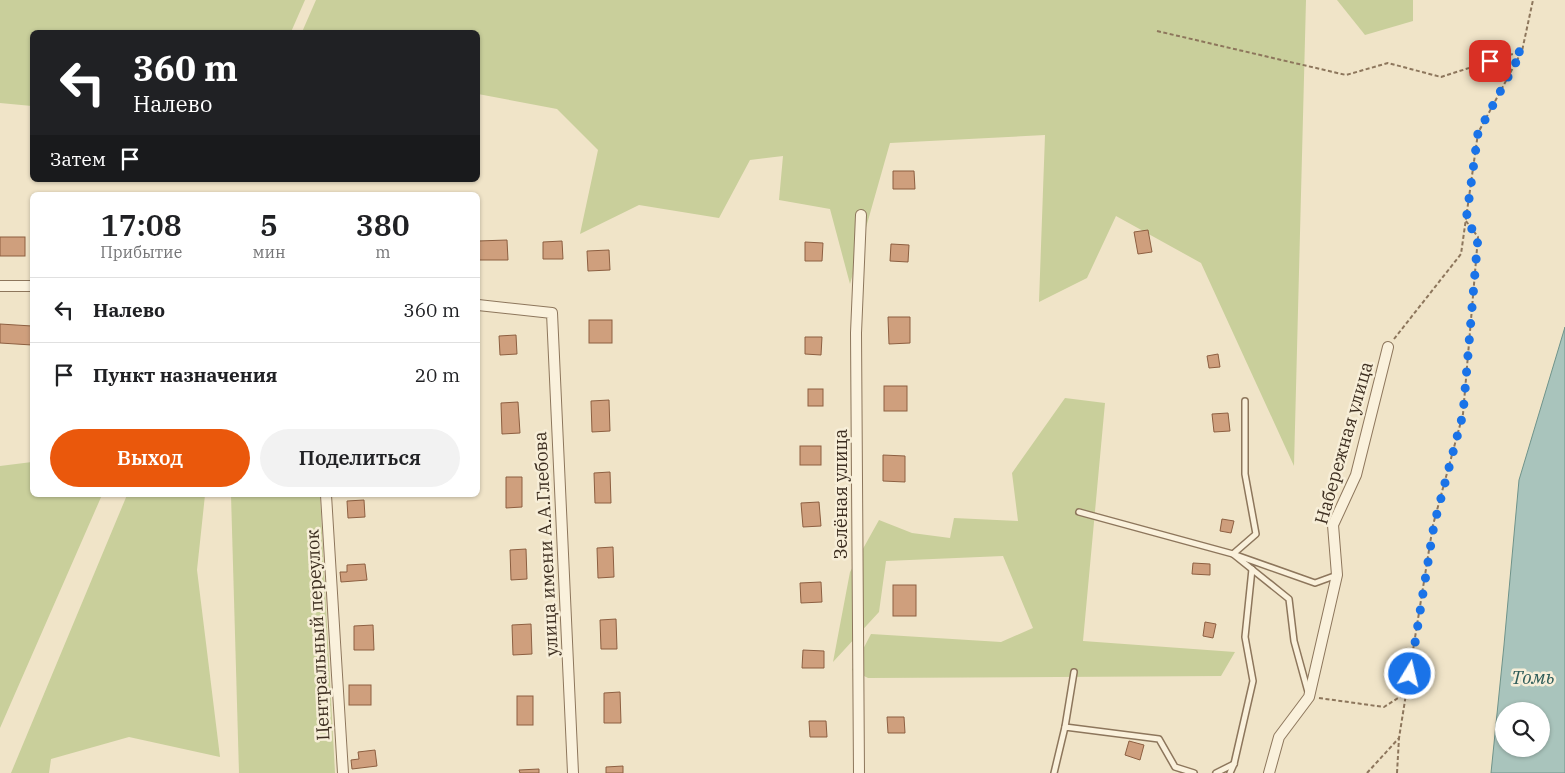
<!DOCTYPE html>
<html lang="ru">
<meta charset="utf-8">
<style>
body{margin:0;font-family:"IBM Plex Serif",serif;background:#f2f2f2;color:#202124;height:100vh;display:flex;flex-direction:column;font-size:19px;white-space:nowrap}
*{box-sizing:border-box;margin:0}
p{font-size:16px;color:#757577}
.icon{flex:none;width:28px;height:28px;fill:none;stroke:currentColor;stroke-width:2;stroke-linecap:round;stroke-linejoin:round}
.map{position:relative;flex:1;overflow:hidden}
.panel{position:absolute;left:30px;top:192px;width:450px;height:305px;display:flex;flex-direction:column;background:#fff;border-radius:8px;box-shadow:0 1px 4px #0004}
.panel>*{flex:none}
.guide{position:absolute;left:30px;top:30px;width:450px;height:152px;border-radius:8px;box-shadow:0 1px 4px #0004;background:#202124;color:#fff;overflow:hidden}
.buttons{position:absolute;left:1495px;top:702px;display:grid;gap:10px}
.buttons a{display:grid;place-items:center;width:55px;height:55px;border-radius:50%;background:#fff;box-shadow:0 1px 4px #0004;font-size:25px}
.pin{position:absolute;display:grid;place-items:center;width:42px;height:42px;color:#fff;margin:-21px;border-radius:10px;box-shadow:0 2px 8px #0006}
.me{position:absolute;width:55px;margin:-28px;rotate:9deg;stroke-linejoin:round;filter:drop-shadow(0 0 4px #0008)}
.turn{display:flex;align-items:center;gap:18px;height:105px;padding:0 20px;font-size:22px}
.turn .icon{width:65px;height:65px;stroke-width:2.5}
.turn b{display:block;font-size:35px;line-height:42px}
.then{display:flex;align-items:center;height:48px;padding:0 20px;background:#0003;gap:10px;font-size:19px}
.eta{display:flex;justify-content:space-evenly;align-items:center;height:85px;text-align:center}
.eta b{font-size:30px;font-weight:600;line-height:35px}
.cta{display:flex;gap:10px;margin-top:auto;padding:10px 20px}
.cta a{flex:1;height:58px;border-radius:30px;background:#ea580c;color:#fff;font-size:20px;font-weight:600;line-height:58px;text-align:center}
.cta a+a{background:#f2f2f2;color:#202124}
ul{padding:0;list-style:none}
li{display:flex;align-items:center;gap:15px;height:65px;padding:0 20px;border-top:1px solid #e0e0e0}
li div{flex:1}
li b{display:block;font-size:19px}
li em{font-style:normal}
.map>svg:first-child{display:block}
</style>
<div class="map">
<svg width="1565" height="773" viewBox="0 0 1565 773">
<rect width="100%" height="100%" fill="#f0e4c8"/>
<g fill="#c9cf9b">
<path d="M0,0H305L291,32H32V106L0,103Z"/>
<path d="M316,0H1306L1294,466L1201,263L1116,216L1087,278L1039,302L1045,135L890,143L850,284L830,209L779,200L783,156L750,160L719,218L639,205L580,234L598,150L557,109L478,94V32H302Z"/>
<path d="M1337,0H1413V21L1365,35Z"/>
<path d="M1065,398L1105,403L1083,641L1235,652L1221,676L868,678L852,670L871,634L1001,642L1033,628L1003,556L886,561L879,612L833,662L850,572L879,520L912,533L950,538L954,518L1018,521L1012,473Z"/>
<path d="M32,462V495H102L0,728V466Z"/>
<path d="M127,495H205L197,570L220,757L129,737L51,759L49,773H11Z"/>
<path d="M231,495H320L335,773H239Z"/>
</g>
<path fill="#a9c4bc" stroke="#6f938a" fill-rule="evenodd" d="M1565,327V773H1491L1504,645L1519,480ZM1504,711H1541V749H1504Z"/>
<g fill="#cf9f7d" stroke="#8d5f41">
<path d="M893,171H914L915,189H893Z"/>
<path d="M1148,230L1152,252L1138,254L1134,232Z"/>
<rect x="0" y="237" width="25" height="19"/>
<path d="M507,240L508,260H478V241Z"/>
<path d="M562,241L563,259H543V242Z"/>
<path d="M805,242L823,243L822,261H805Z"/>
<path d="M891,244L909,245L908,262L890,261Z"/>
<path d="M609,250L610,270L588,271L587,251Z"/>
<path d="M888,317H910V343L889,344Z"/>
<rect x="589" y="320" width="23" height="23"/>
<path d="M0,324L32,326V345L0,343Z"/>
<path d="M516,335L517,354L500,355L499,336Z"/>
<path d="M805,337H822L821,355L805,354Z"/>
<path d="M1218,354L1220,367L1209,368L1207,356Z"/>
<rect x="884" y="386" width="23" height="25"/>
<rect x="808" y="389" width="15" height="17"/>
<path d="M609,400L610,431L592,432L591,401Z"/>
<path d="M518,402L520,433L502,434L501,403Z"/>
<path d="M1228,413L1230,431L1214,432L1212,414Z"/>
<rect x="800" y="446" width="21" height="19"/>
<path d="M883,455L905,456V482L883,481Z"/>
<path d="M610,472L611,503H595L594,473Z"/>
<path d="M506,477H522V507L506,508Z"/>
<path d="M364,500L365,517L348,518L347,501Z"/>
<path d="M819,502L821,526L803,527L801,503Z"/>
<path d="M1222,519L1234,521L1231,533L1220,531Z"/>
<path d="M613,547L614,577L598,578L597,548Z"/>
<path d="M526,549L527,579L511,580L510,550Z"/>
<path d="M1193,563L1210,564V575L1192,574Z"/>
<path d="M365,564L367,580L341,582L340,572H347V565Z"/>
<path d="M821,582L822,602L801,603L800,583Z"/>
<rect x="893" y="585" width="23" height="31"/>
<path d="M616,619L617,649H601L600,620Z"/>
<path d="M1205,622L1216,624L1213,638L1203,636Z"/>
<path d="M531,624L532,654L513,655L512,625Z"/>
<path d="M373,625L374,650H354V626Z"/>
<path d="M803,650L824,651V668H802Z"/>
<rect x="349" y="685" width="22" height="20"/>
<path d="M620,692L621,723H604V693Z"/>
<rect x="517" y="696" width="16" height="29"/>
<path d="M887,717H904L905,733H888Z"/>
<path d="M809,721H826L827,737H810Z"/>
<path d="M1129,741L1144,745L1140,760L1125,755Z"/>
<path d="M375,750L377,766L352,769L351,760L359,759L358,752Z"/>
<path d="M623,766V773H606V767Z"/>
<path d="M539,769V773H520L519,770Z"/>
</g>
<g fill="none" stroke-linecap="round" stroke-linejoin="round">
<defs>
<g id="lane">
<path d="M1245,401V474L1256,534L1233,554L1289,599L1294,641L1308,692"/>
<path d="M1079,512L1233,554L1315,583L1337,575"/>
<path d="M1065,727L1074,672"/>
<path d="M1054,773L1065,727L1159,739L1175,767L1194,773"/>
<path d="M1216,773L1234,764"/>
<path d="M1230,773L1234,764L1253,681L1245,637L1252,569"/>
</g>
<g id="street">
<path d="M0,286H32"/>
<path d="M478,305L552,313L573,773"/>
<path d="M326,495L343,773"/>
<path d="M859,773L856,333L861,215"/>
<path d="M1269,773L1279,737L1309,697L1337,575L1333,525L1356,475L1388,347"/>
</g>
</defs>
<use href="#lane" stroke="#8d765c" stroke-width="8"/>
<use href="#street" stroke="#8d765c" stroke-width="12"/>
<g stroke="#8d765c" stroke-width="2" stroke-dasharray="4 2.5" stroke-linecap="butt">
<path d="M1157,31L1346,75L1388,63L1441,77L1522,51"/>
<path d="M1394,339L1461,254L1478,133L1522,51L1533,0"/>
<path d="M1319,698L1384,707L1406,693"/>
<path d="M1367,773L1399,738L1433,525L1463,414L1478,237L1466,221"/>
<path d="M1397,773L1399,738"/>
</g>
<use href="#lane" stroke="#faf1dc" stroke-width="5"/>
<use href="#street" stroke="#faf1dc" stroke-width="10"/>
</g>
<g fill="none" stroke-linecap="round" stroke-linejoin="round">
<path stroke="#1a73e8" stroke-width="9" stroke-dasharray="0 16.2" d="M1410,674L1434,525L1463,414L1478,237L1466,221L1478,133L1522,51L1490,61"/>
</g>
<g text-anchor="middle" stroke-width="5" stroke-linejoin="round" paint-order="stroke">
<g font-size="18" fill="#3d2e20" stroke="#f7eed8">
<text transform="translate(1344 443) rotate(-74)" y="6">Набережная улица</text>
<text transform="translate(841 494) rotate(-90)" y="6">Зелёная улица</text>
<text transform="translate(546 544) rotate(-93)" y="6">улица имени А.А.Глебова</text>
<text transform="translate(318 635) rotate(-93)" y="6">Центральный переулок</text>
</g>
<g font-size="19" font-style="italic" fill="#2f5d5a" stroke="#f7eed8">
<text x="1533" y="684">Томь</text>
</g>
</g>
</svg>
<div class="buttons">
<a><svg class="icon" aria-label="search" viewBox="0 0 24 24"><circle cx="10" cy="10" r="6"/><path d="M15 15l6 6"/></svg></a>
</div>
<div class="pin" style="left:1490px;top:61px;background:#d93025"><svg class="icon" aria-label="arrive" viewBox="0 0 24 24"><path d="M6 21V4h12l-3 4 3 4H6"/></svg></div>
<svg class="me" style="left:1410px;top:674px" viewBox="-20 -20 40 40"><circle r="17" fill="#1a73e8" stroke="#fff" stroke-width="3"/><path d="M0-11L8 9 0 5-8 9z" fill="#fff"/></svg>
<div class="guide">
<div class="turn"><svg class="icon" aria-label="left" viewBox="0 0 24 24"><path d="M17 20v-9H6M10 6l-5 5 5 5"/></svg><div><b>360 m</b>Налево</div></div>
<div class="then">Затем<svg class="icon" aria-label="arrive" viewBox="0 0 24 24"><path d="M6 21V4h12l-3 4 3 4H6"/></svg></div>
</div>
<section class="panel">
<div class="eta">
<div><b>17:08</b><p>Прибытие</p></div>
<div><b>5</b><p>мин</p></div>
<div><b>380</b><p>m</p></div>
</div>
<ul>
<li><svg class="icon" aria-label="left" viewBox="0 0 24 24"><path d="M17 20v-9H6M10 6l-5 5 5 5"/></svg><div><b>Налево</b></div><em>360 m</em></li>
<li><svg class="icon" aria-label="arrive" viewBox="0 0 24 24"><path d="M6 21V4h12l-3 4 3 4H6"/></svg><div><b>Пункт назначения</b></div><em>20 m</em></li>
</ul>
<div class="cta"><a>Выход</a><a>Поделиться</a></div>
</section>
</div>
